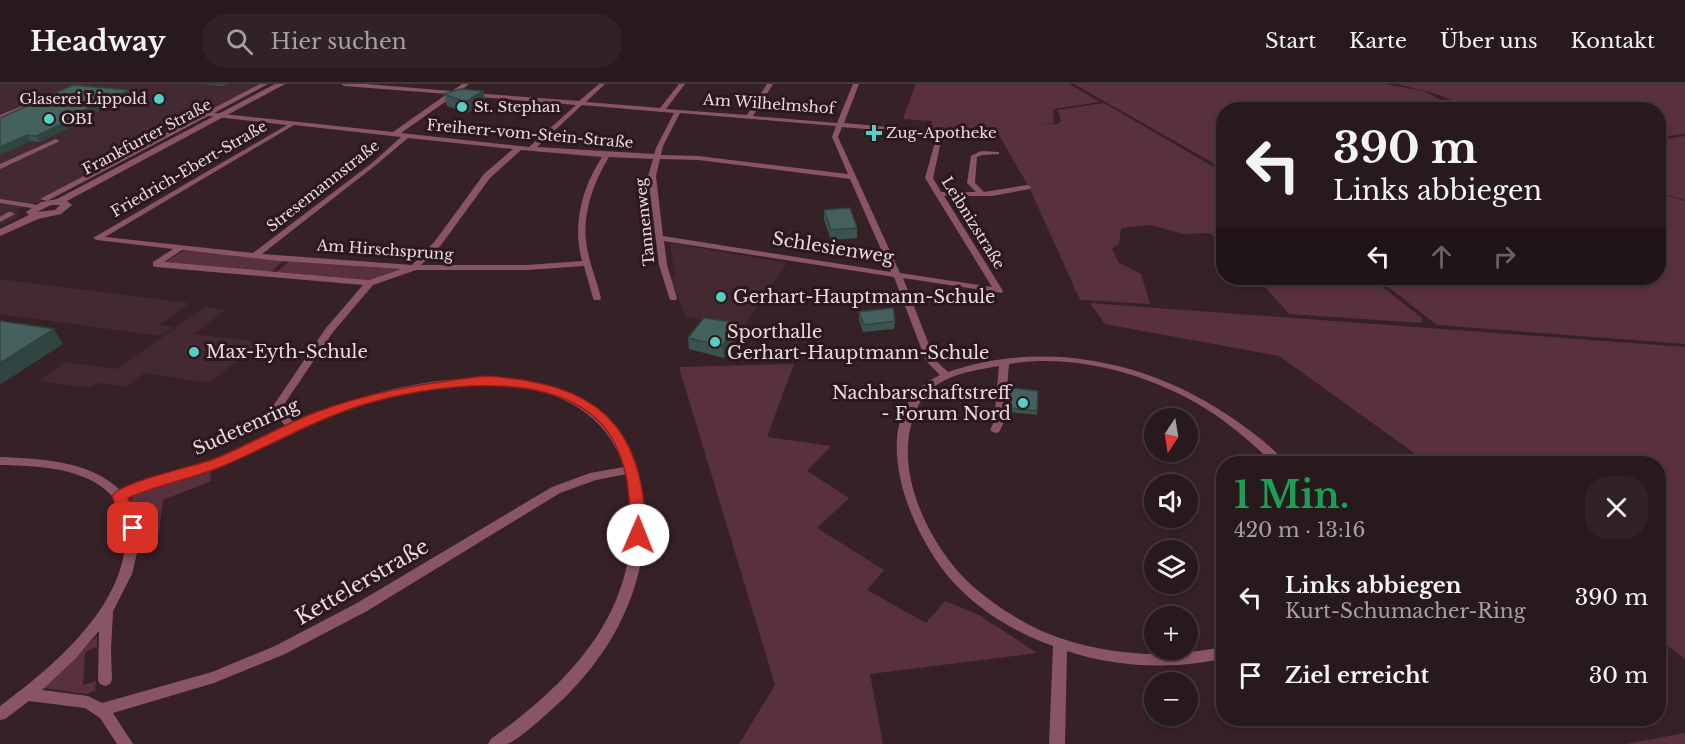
<!DOCTYPE html>
<html lang="de">
<meta charset="utf-8">
<style>
body{margin:0;font-family:"Libre Baskerville",serif;background:#302226;color:#f1f3f6;height:100vh;display:flex;flex-direction:column;font-size:22px;white-space:nowrap}
*{box-sizing:border-box;margin:0}
p{font-size:20px;color:#a5a0a4}
.icon{flex:none;width:33px;height:33px;fill:none;stroke:currentColor;stroke-width:2;stroke-linecap:round;stroke-linejoin:round}
.map{position:relative;flex:1;overflow:hidden}
.drawer{position:absolute;left:1216px;top:372px;width:450px;height:270px;display:flex;flex-direction:column;background:#28191d;border-radius:24px;box-shadow:0 3px 9px #0003,0 0 0 2px #44383b}
.drawer>*{flex:none}
.hud{position:absolute;left:1216px;top:18px;width:450px;height:183px;border-radius:24px;box-shadow:0 3px 9px #0003,0 0 0 2px #44383b;background:#28191d;color:#f1f3f6;overflow:hidden}
.needle{width:39px;rotate:192deg}
.buttons{position:absolute;left:1144px;top:324px;display:grid;gap:12px}
.buttons a{display:grid;place-items:center;width:54px;height:54px;border-radius:50%;background:#28191d;box-shadow:0 3px 9px #0003,0 0 0 2px #44383b;font-size:30px}
.pin{position:absolute;display:grid;place-items:center;width:51px;height:51px;color:#fff;margin:-26px;border-radius:12px;box-shadow:0 3px 9px #0006}
.me{position:absolute;width:66px;margin:-33px;rotate:1deg;stroke-linejoin:round;filter:drop-shadow(0 0 4px #0008)}
.turn{display:flex;align-items:center;gap:21px;height:126px;padding:0 18px;font-size:27px}
.turn .icon{width:78px;height:78px;stroke-width:2.5}
.turn b{display:block;font-size:42px;line-height:51px}
.lanes{display:flex;align-items:center;height:57px;padding:0 18px;background:#0003;justify-content:center;gap:30px;direction:ltr}
.lanes .off{opacity:.35}
.round{display:grid;place-items:center;flex:none;width:63px;height:63px;border-radius:24px;background:#302226}
.summary{display:flex;align-items:center;justify-content:space-between;height:102px;padding:0 18px}
h1{font-size:36px;font-weight:700;line-height:45px;color:#1e9e55}
ul{padding:0;list-style:none}
li{display:flex;align-items:center;gap:18px;height:78px;padding:0 18px}
li div{flex:1}
li b{display:block;font-size:22px}
li em{font-style:normal}
header{display:flex;align-items:center;gap:36px;box-sizing:border-box;height:84px;padding:0 30px;background:#28191d;border-bottom:2px solid #44383b}
header strong{font-size:28px}
nav{display:flex;gap:33px;margin-inline-start:auto;font-size:21px}
.search{width:420px;height:54px;background:#302226;display:flex;align-items:center;gap:15px;box-sizing:border-box;padding:0 21px;border-radius:24px;color:#a5a0a4;font-size:22px}
.map>svg:first-child{display:block}
</style>
<header>
<strong>Headway</strong>
<div class="search"><svg class="icon" aria-label="search" viewBox="0 0 24 24"><circle cx="10" cy="10" r="6"/><path d="M15 15l6 6"/></svg>Hier suchen</div>
<nav><a>Start</a><a>Karte</a><a>Über uns</a><a>Kontakt</a></nav>
</header>
<div class="map">
<svg width="1685" height="660" viewBox="0 0 1685 660">
<rect width="100%" height="100%" fill="#362127"/>
<g fill="#432931">
<path d="M0,0H269L67,107L17,126L19,130L17,133L0,142Z"/>
<path d="M670,159L787,179L743,244L686,233L671,194L675,193Z"/>
<path d="M0,195L189,219L159,241L174,243L161,252L0,230Z"/>
<path d="M204,223L225,226L195,250L259,258L210,299L144,289L126,303L98,299L90,304L39,297L66,278L117,285Z"/>
</g>
<g fill="#59313d">
<path d="M916,0H1069L1100,18L1053,25L1054,39L1039,41L1058,40L1061,36L1057,26L1104,19L1224,89V156L1208,149L1183,150L1151,141L1121,144L1119,160L1112,165L1119,179L1141,190L1150,220L1080,216L1030,105L999,51L930,45L932,37L903,35Z"/>
<path d="M1074,0H1385L1423,7L1459,25L1224,26V85Z"/>
<path d="M1397,0H1685V50L1659,53V26L1471,25L1440,11Z"/>
<path d="M1685,52V116L1659,108V56Z"/>
<path d="M1659,109L1685,117V260L1437,241L1377,194H1659Z"/>
<path d="M184,167L285,175L271,188L163,179Z"/>
<path d="M291,176L294,178L400,185L369,196L276,188Z"/>
<path d="M1257,194H1371L1422,234V239L1289,230Z"/>
<path d="M1090,219L1685,263V575L1659,555V380L1428,379L1279,272L1105,240Z"/>
<path d="M794,280L767,353L831,362L807,387L849,414L817,444L884,486L867,506L926,539L945,517L979,531L1037,569L870,590L883,660H739L775,601L679,283Z"/>
<path d="M210,386L211,397L163,416L159,448L139,455L136,432L130,417L135,410Z"/>
<path d="M97,552V563L85,568L83,601L96,597L95,606L87,610L43,604Z"/>
<path d="M1685,649V660H1626Z"/>
</g>
<g fill="none" stroke-linecap="round" stroke-linejoin="round">
<g fill="#895564" fill-rule="evenodd">
<path d="M260,0H268L214,29L393,48L447,10L344,2L341,0H366L452,7L462,0H469L459,8L579,17L599,0H605L586,18L660,24L679,0H685L666,25L747,31L767,0H773L753,32L837,39L853,0H859L844,39L943,48L933,94L941,108H976L967,99L971,72L981,67L999,68V70L982,71L977,73L975,99L984,108L1027,101L1031,103L1030,105L992,112H944L1003,207L1002,209L903,194L935,276L948,288C1046,254 1155,278 1238,338C1255,350 1273,363 1286,380H1274C1255,362 1236,345 1214,330C1158,292 1076,268 1009,280L1004,338L999,348L995,349L990,346L994,338L999,282C977,286 952,289 934,303C924,310 918,321 914,332C893,387 929,460 968,498C990,518 1017,536 1044,548C1085,565 1135,573 1179,569C1194,568 1209,565 1224,563V575C1209,577 1193,580 1178,581C1141,583 1102,579 1067,567L1065,660H1049L1053,562C1019,550 986,531 960,505C912,459 856,330 940,291L926,277L894,193L664,157L667,181L677,214L676,216H670L659,181L648,92L653,75L609,73C593,99 581,133 587,164C590,181 597,197 601,214L600,216H594L593,214L584,182L527,186H416L373,201L333,248L281,325L294,339C421,280 652,247 644,451C641,515 606,575 560,618C550,627 518,657 507,660C501,660 494,660 488,660L491,655C561,605 627,541 631,449C632,430 634,408 627,390L596,396L560,409L367,527L285,570L214,599L113,629L133,660H117L100,634L85,624L29,617L5,635L0,636V622C53,583 131,518 125,445C123,420 109,404 86,394C59,382 28,382 0,381V373C41,375 90,376 121,407L214,376L286,343L271,325L326,244L363,201L156,183L153,182V178L173,165L97,156L93,154L287,41L208,32L47,117L40,115ZM455,11L576,21L529,63L401,49ZM582,21L674,29L657,62L654,70L537,63ZM680,29L836,42L832,53L848,90L698,72L661,71L663,62ZM294,41L401,53L372,79L253,169L105,153ZM842,43L937,51L925,94L992,203L900,189L838,53ZM408,54L513,65L484,90L435,157L412,181L262,170L376,81ZM521,66L602,73C582,104 572,140 582,177L527,181H421L441,161L490,94ZM660,75L698,76L850,95L891,188L663,152L656,92ZM182,166L280,177L401,185L369,196L164,178ZM478,299C541,301 602,317 624,383L590,389L552,403L357,519L275,562L212,588L102,619L88,612L42,606L75,575L99,547L98,596L100,600L105,602L110,600L112,596L111,566L113,527L132,490L139,461L136,433L127,414C158,400 191,394 222,381C255,368 285,350 318,336C370,315 422,302 478,299Z"/>
<path d="M27,20L32,21L0,35V31Z"/>
<path d="M56,55L59,57L58,58L0,85V80Z"/>
<path d="M0,115L38,121L42,123L38,125L0,119Z"/>
<path d="M8,128H11L15,130L0,138V133Z"/>
</g>
<path fill="#895564" fill-rule="evenodd" d="M275,0H285L67,117L72,121L61,130L38,135L0,152V145L29,131L26,128L41,118L57,115ZM51,121H60L55,126L37,128Z"/>
</g>
<g fill="#3b5350">
<path d="M201,0H227L223,2Z"/>
<path d="M444,10L486,18L468,29L447,22Z"/>
<path d="M132,12L72,38L74,42L39,58L31,57L0,71V34Z"/>
<path d="M824,126L857,144V154L831,156L824,136Z"/>
<path d="M859,228L895,237L894,245L863,248L859,235Z"/>
<path d="M740,239V250L724,274L689,265L688,254Z"/>
<path d="M1011,304L1037,327V331L1008,328Z"/>
</g>
<g fill="#304441">
<path d="M129,6L132,12L72,38L74,42L39,58L36,52L63,35Z"/>
<path d="M483,7L486,18L468,29L465,18Z"/>
<path d="M27,51L31,57L0,71V63Z"/>
<path d="M740,239V250L724,274L722,262Z"/>
<path d="M54,245L63,260L1,300L0,299V279Z"/>
</g>
<g fill="#45615d" stroke="#304441" stroke-width="1.5">
<path d="M73,1L129,6L63,35L71,36L36,52L27,51L0,63V34Z"/>
<path d="M460,5L483,7L465,18L444,10Z"/>
<path d="M850,124L857,144L831,146L824,126Z"/>
<path d="M893,224L895,237L864,241L859,228Z"/>
<path d="M704,234L740,239L722,262L688,254Z"/>
<path d="M0,237L54,245L0,279Z"/>
<path d="M1011,304L1038,307L1037,327L1009,324Z"/>
</g>
<path fill="#d93025" stroke="#8d1f18" stroke-width="1.5" d="M486,292C596,299 644,338 646,451L643,455H632L630,451C630,420 630,391 616,362C575,277 427,300 356,323C310,338 268,363 223,382C192,395 159,400 128,414L141,444L133,450L125,444L112,412C121,398 191,383 211,376C245,363 277,344 311,330C368,308 425,299 486,292Z"/>
<g fill="#58cec1" stroke="#2b171d" stroke-width="2">
<circle cx="159" cy="15" r="6"/>
<circle cx="462" cy="23" r="6"/>
<circle cx="49" cy="35" r="6"/>
<path d="M871 40h6v6h6v6h-6v6h-6v-6h-6v-6h6z"/>
<circle cx="721" cy="213" r="6"/>
<circle cx="715" cy="258" r="6"/>
<circle cx="194" cy="268" r="6"/>
<circle cx="1023" cy="319" r="6"/>
</g>
<g text-anchor="middle" stroke-width="6" stroke-linejoin="round" paint-order="stroke">
<g font-size="15" fill="#eadbdf" stroke="#2b171d" text-anchor="start">
<text x="147" y="20" text-anchor="end">Glaserei Lippold</text>
<text x="474" y="28">St. Stephan</text>
<text x="61" y="40">OBI</text>
<text x="886" y="54">Zug-Apotheke</text>
</g>
<g font-size="15" fill="#eadbdf" stroke="#2b171d">
<text transform="translate(769 20) rotate(4)" y="5">Am Wilhelmshof</text>
<text transform="translate(530 50) rotate(5)" y="5">Freiherr-vom-Stein-Straße</text>
<text transform="translate(147 53) rotate(-28)" y="5">Frankfurter Straße</text>
<text transform="translate(189 85) rotate(-30)" y="5">Friedrich-Ebert-Straße</text>
<text transform="translate(323 102) rotate(-38)" y="5">Stresemannstraße</text>
<text transform="translate(645 138) rotate(-96)" y="5">Tannenweg</text>
<text transform="translate(973 139) rotate(58)" y="5">Leibnizstraße</text>
<text transform="translate(385 166) rotate(4)" y="5">Am Hirschsprung</text>
</g>
<g font-size="18" fill="#eadbdf" stroke="#2b171d">
<text transform="translate(833 164) rotate(9)" y="6">Schlesienweg</text>
<text transform="translate(246 343) rotate(-24)" y="6">Sudetenring</text>
</g>
<g font-size="18" fill="#eadbdf" stroke="#2b171d" text-anchor="start">
<text x="733" y="219">Gerhart-Hauptmann-Schule</text>
<text x="727" y="254">Sporthalle<tspan x="727" dy="21">Gerhart-Hauptmann-Schule</tspan></text>
<text x="206" y="274">Max-Eyth-Schule</text>
<text x="1011" y="315" text-anchor="end">Nachbarschaftstreff<tspan x="1011" dy="21">- Forum Nord</tspan></text>
</g>
<g font-size="21" fill="#eadbdf" stroke="#2b171d">
<text transform="translate(362 498) rotate(-30)" y="7">Kettelerstraße</text>
</g>
</g>
</svg>
<div class="buttons">
<a><svg class="needle" viewBox="-14 -14 28 28"><path d="M0-13l5 13h-10z" fill="#e53935"/><path d="M0 13l5-13h-10z" fill="#a5a0a4"/></svg></a>
<a><svg class="icon" aria-label="sound" viewBox="0 0 24 24"><path d="M4 9h4l5-4v14l-5-4H4zM17 9q2 3 0 6"/></svg></a>
<a><svg class="icon" aria-label="layers" viewBox="0 0 24 24"><path d="M12 4l9 5-9 5-9-5zM3 14l9 5 9-5"/></svg></a>
<a>+</a>
<a>−</a>
</div>
<div class="pin" style="left:133px;top:444px;background:#d93025"><svg class="icon" aria-label="arrive" viewBox="0 0 24 24"><path d="M6 21V4h12l-3 4 3 4H6"/></svg></div>
<svg class="me" style="left:638px;top:451px" viewBox="-20 -20 40 40"><circle r="19" fill="#fff"/><path d="M0-13L10 11 0 6-10 11z" fill="#d93025"/></svg>
<div class="hud">
<div class="turn"><svg class="icon" aria-label="left" viewBox="0 0 24 24"><path d="M17 20v-9H6M10 6l-5 5 5 5"/></svg><div><b>390 m</b>Links abbiegen</div></div>
<div class="lanes"><svg class="icon" aria-label="left" viewBox="0 0 24 24"><path d="M17 20v-9H6M10 6l-5 5 5 5"/></svg><svg class="icon off" aria-label="ahead" viewBox="0 0 24 24"><path d="M12 20V5M6 11l6-6 6 6"/></svg><svg class="icon off" aria-label="right" viewBox="0 0 24 24"><path d="M7 20v-9h11M14 6l5 5-5 5"/></svg></div>
</div>
<section class="drawer">
<div class="summary"><div><h1>1 Min.</h1><p>420 m · 13:16</p></div><a class="round"><svg class="icon" aria-label="close" viewBox="0 0 24 24"><path d="M6 6l12 12M18 6L6 18"/></svg></a></div>
<ul>
<li><svg class="icon" aria-label="left" viewBox="0 0 24 24"><path d="M17 20v-9H6M10 6l-5 5 5 5"/></svg><div><b>Links abbiegen</b><p>Kurt-Schumacher-Ring</p></div><em>390 m</em></li>
<li><svg class="icon" aria-label="arrive" viewBox="0 0 24 24"><path d="M6 21V4h12l-3 4 3 4H6"/></svg><div><b>Ziel erreicht</b></div><em>30 m</em></li>
</ul>
</section>
</div>
